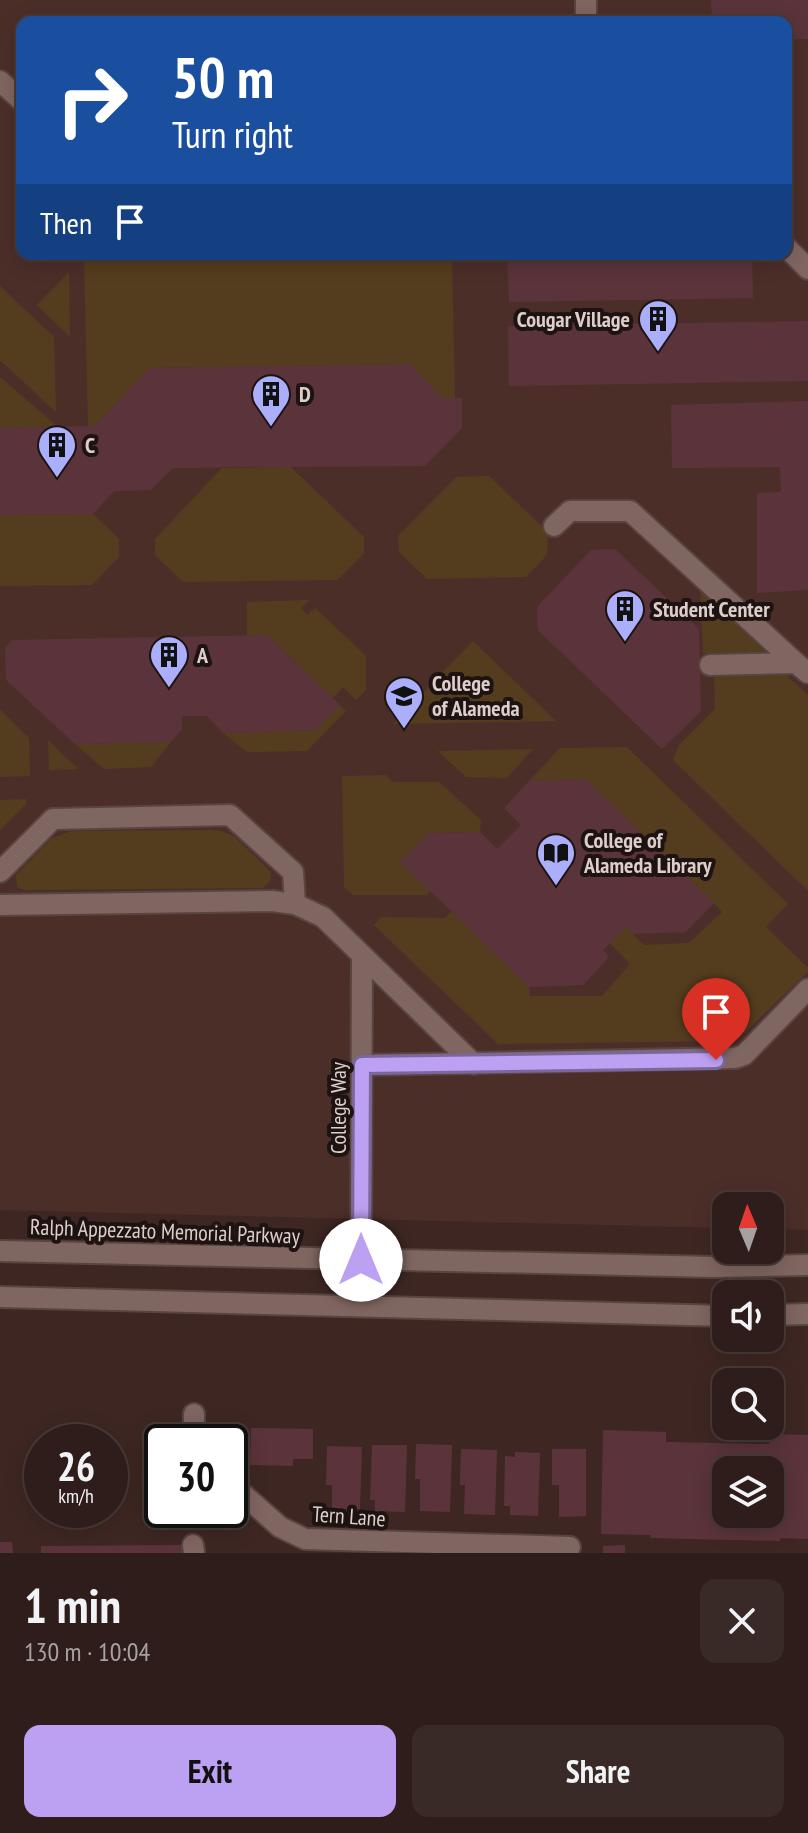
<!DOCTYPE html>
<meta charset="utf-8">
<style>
body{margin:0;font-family:"PT Sans Narrow",sans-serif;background:#3a2a27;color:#f1f3f6;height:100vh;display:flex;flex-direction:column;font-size:30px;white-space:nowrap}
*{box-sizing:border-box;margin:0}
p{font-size:26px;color:#a7a2a2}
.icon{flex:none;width:44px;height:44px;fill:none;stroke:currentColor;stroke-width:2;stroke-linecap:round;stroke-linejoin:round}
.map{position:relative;height:1553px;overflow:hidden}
.side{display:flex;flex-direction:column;background:#2e1d1a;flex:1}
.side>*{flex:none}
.hud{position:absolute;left:16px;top:16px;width:776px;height:244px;border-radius:16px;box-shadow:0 4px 20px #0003,0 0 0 2px #493b39;background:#1a4fa0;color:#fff;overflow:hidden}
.needle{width:52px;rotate:358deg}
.fabs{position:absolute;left:712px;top:1192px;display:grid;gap:16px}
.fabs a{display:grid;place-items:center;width:72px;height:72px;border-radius:16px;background:#2e1d1a;box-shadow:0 4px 20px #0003,0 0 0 2px #493b39;font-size:40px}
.speed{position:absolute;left:24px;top:1424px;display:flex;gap:16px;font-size:40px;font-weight:700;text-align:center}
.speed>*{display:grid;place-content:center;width:104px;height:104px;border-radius:50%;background:#2e1d1a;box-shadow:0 4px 20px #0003,0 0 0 2px #493b39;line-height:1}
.speed small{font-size:20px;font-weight:400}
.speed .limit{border:4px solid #111;border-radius:12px;background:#fff;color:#111}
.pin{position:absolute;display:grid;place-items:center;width:68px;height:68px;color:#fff;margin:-82px -34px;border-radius:50% 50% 50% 0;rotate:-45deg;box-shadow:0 0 8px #0007}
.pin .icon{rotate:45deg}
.me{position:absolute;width:88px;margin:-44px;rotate:0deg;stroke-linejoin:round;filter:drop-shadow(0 0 6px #0008)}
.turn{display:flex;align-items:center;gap:28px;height:168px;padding:0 24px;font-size:36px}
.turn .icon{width:104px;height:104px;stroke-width:2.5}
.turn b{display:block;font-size:56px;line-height:68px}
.then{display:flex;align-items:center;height:76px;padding:0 24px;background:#0003;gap:16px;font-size:30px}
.round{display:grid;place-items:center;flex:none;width:84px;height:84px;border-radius:16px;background:#3a2a27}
.headline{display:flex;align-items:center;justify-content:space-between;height:136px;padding:0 24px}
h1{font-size:48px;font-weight:800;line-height:60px}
.primary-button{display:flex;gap:16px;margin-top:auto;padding:16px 24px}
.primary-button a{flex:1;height:92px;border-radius:16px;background:#bca0f2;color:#111;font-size:32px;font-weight:800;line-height:92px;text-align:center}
.primary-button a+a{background:#3a2a27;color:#f1f3f6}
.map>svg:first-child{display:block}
</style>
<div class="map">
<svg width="808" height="1553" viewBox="0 0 808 1553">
<rect width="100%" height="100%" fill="#3e2723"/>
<path fill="#4c2e29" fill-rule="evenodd" d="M0,0H808V1230L770,1229V1206H726V1228L0,1210ZM22,22H786V254H22Z"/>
<g fill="#543d1f">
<path d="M89,254H452L455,398H443L409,364L150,368L94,426L88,427L84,258Z"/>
<path d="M69,272L70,337L37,305Z"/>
<path d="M0,286L54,337L56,412L0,360Z"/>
<path d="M0,377L58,427L0,428Z"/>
<path d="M291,467L364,537V553L337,580L183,582L155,555V539L222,468Z"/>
<path d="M489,476L548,532L547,555L526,577L427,579L399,552L398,536L456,477Z"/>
<path d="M93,514L119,539V557L92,585L0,586V515Z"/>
<path d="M700,590L766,652L703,653Z"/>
<path d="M309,600L301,608L307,615L315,608L366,656V690L356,700L343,687L333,698L267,635H247V602Z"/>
<path d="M473,641L556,721L393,724Z"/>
<path d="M781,670L808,695V891L673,760L679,745L715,709L714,673Z"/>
<path d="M340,705L346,711L307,751L247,752L223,733L315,730Z"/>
<path d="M0,709L29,738L30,776L0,777Z"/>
<path d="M48,740L78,769L49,770Z"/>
<path d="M171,742L151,767L104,769L75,744Z"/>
<path d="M627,747L788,904L766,927L808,968V972L741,1036L730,1041L498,1044L374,925L382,917L445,918L451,911L529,987L530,996H602L630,964L610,943L626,927L644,945L689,943L722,912L714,903L585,779L529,781L560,748Z"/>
<path d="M533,749L507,778L466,777L438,751Z"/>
<path d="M386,775L393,782H439L481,820L480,832L429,833L400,862L430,891L427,895H353L344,887L342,776Z"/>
<path d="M26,799V804L0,830V800Z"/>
<path d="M218,830L234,836L270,871C272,880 270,884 262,888L24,890L17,887L16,875L52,838L72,831Z"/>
</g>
<g fill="#5b343b" fill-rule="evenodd">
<path d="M711,0H808V39H786V22H712Z"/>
<path d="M507,254H752L753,298L509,302Z"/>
<path d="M808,321V381L509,386L508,326Z"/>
<path d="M409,364L443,398H462V428L425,466L173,468L151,490L114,491L93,514L0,515V428L94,426L150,368Z"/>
<path d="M808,401V590L757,593V493L781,492L780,467L672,468L671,405Z"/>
<path d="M615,549L699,629L701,711L662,749L538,630L537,607L591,550Z"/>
<path d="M267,635L340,705L316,730L223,733L207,716H182V729L171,742L75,744L6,680L5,648L12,640Z"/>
<path d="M585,779L714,903L686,932L633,934L626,927L603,950L609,957L583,985L529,987L400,862L429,833L480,832L497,849L521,825L504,808L529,781Z"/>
<path d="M251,1428L313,1429V1459H293V1466L250,1465Z"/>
<path d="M603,1430L666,1432V1442L769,1444V1434L808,1435V1539L780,1538V1541L650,1538L651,1535L601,1534ZM726,1470H770V1514H726Z"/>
<path d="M416,1444L452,1445L450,1512L420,1511V1479H415Z"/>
<path d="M372,1445H407L405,1512L375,1511V1500H370Z"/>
<path d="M327,1446L362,1447L360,1509H332V1485H326Z"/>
<path d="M461,1449L497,1450L495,1515L464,1514L465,1485H460Z"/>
<path d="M552,1449H586V1516L559,1517V1485H552Z"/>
<path d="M515,1452L540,1453L538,1516L510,1515V1506H504L505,1456L515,1457Z"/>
<path d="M0,1542H12L13,1553H0Z"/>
<path d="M182,1545V1553H41V1546Z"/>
<path d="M625,1545V1553H603V1546Z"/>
</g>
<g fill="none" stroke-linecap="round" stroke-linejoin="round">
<defs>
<g id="minor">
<path d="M586,0V22"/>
<path d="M0,81L22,101"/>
<path d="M786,247L808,269"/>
<path d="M554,526L570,511H630L796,663"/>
<path d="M710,665L796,663L808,673"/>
<path d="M0,872L53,819L230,815L293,872L295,904"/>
<path d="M0,905L272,901L295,904L323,917L474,1064"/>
<path d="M362,1065L735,1058L744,1055L808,989"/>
<path d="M0,1251L715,1267L808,1265"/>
<path d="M361,1260L362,956"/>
<path d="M0,1297L726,1316"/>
<path d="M770,1315L808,1314"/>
<path d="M194,1442V1414"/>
<path d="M230,1489L245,1496L280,1527L305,1539L570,1547"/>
<path d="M193,1545L194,1553"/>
</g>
</defs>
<use href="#minor" stroke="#584441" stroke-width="24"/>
<use href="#minor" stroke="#806661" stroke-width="20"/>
</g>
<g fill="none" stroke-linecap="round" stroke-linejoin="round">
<defs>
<path id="route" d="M361,1260L362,1065L716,1060"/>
</defs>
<use href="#route" stroke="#7a689d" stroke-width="20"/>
<use href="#route" stroke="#bca0f2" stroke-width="14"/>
</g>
<defs>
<symbol id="building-pin" viewBox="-11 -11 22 30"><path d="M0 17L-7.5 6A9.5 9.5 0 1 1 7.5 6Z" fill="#abaffb" stroke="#1d1311"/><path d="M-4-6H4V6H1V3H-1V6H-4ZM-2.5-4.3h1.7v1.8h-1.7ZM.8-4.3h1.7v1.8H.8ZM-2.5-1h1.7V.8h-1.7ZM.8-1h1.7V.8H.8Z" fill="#111"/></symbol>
<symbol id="university-pin" viewBox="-11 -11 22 30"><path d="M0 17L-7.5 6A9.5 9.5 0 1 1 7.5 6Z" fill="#abaffb" stroke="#1d1311"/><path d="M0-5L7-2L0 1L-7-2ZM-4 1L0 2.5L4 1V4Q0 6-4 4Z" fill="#111"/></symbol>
<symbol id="library-pin" viewBox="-11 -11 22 30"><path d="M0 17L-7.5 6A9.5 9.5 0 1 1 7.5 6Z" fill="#abaffb" stroke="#1d1311"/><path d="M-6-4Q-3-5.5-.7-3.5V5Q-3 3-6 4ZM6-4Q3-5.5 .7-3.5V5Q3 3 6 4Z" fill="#111"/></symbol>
</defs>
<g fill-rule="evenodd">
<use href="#building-pin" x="636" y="297" width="44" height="60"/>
<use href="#building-pin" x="249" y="372" width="44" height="60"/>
<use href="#building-pin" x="35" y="423" width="44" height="60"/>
<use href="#building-pin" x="603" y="587" width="44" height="60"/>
<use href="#building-pin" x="147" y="633" width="44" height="60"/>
<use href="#university-pin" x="382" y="674" width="44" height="60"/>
<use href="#library-pin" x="534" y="831" width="44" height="60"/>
</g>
<g text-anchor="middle" stroke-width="8" stroke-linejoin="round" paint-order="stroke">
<g font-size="22" font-weight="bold" fill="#dececb" stroke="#1d1311" text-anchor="start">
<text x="630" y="327" text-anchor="end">Cougar Village</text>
<text x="299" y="402">D</text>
<text x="85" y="453">C</text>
<text x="653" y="617">Student Center</text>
<text x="197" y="663">A</text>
<text x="432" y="691">College<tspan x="432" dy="25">of Alameda</tspan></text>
<text x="584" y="848">College of<tspan x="584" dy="25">Alameda Library</tspan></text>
</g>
<g font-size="22" fill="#dececb" stroke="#1d1311">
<text transform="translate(338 1108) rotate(-90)" y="8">College Way</text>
<text transform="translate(165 1231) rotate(2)" y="8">Ralph Appezzato Memorial Parkway</text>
<text transform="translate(349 1516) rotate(4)" y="8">Tern Lane</text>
</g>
</g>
</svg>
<div class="fabs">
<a><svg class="needle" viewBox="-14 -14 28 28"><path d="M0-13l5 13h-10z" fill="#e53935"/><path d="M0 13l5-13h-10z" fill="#a7a2a2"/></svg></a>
<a><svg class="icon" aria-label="sound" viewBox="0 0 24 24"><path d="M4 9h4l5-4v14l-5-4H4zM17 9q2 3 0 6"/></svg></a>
<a><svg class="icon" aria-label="search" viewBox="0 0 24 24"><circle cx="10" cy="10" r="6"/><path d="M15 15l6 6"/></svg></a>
<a><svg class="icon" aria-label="layers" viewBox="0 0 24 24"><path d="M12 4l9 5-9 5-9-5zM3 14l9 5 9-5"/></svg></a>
</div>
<div class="speed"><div>26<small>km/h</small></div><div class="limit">30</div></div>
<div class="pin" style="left:716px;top:1060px;background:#d93025"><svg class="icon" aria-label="arrive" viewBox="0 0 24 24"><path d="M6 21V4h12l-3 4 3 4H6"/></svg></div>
<svg class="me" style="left:361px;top:1260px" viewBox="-20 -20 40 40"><circle r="19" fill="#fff"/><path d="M0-13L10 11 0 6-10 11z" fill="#bca0f2"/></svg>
<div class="hud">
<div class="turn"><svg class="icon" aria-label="right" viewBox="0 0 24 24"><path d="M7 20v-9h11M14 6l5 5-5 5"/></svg><div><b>50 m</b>Turn right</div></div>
<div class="then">Then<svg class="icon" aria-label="arrive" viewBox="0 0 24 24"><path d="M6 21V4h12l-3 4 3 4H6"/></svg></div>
</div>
</div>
<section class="side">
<div class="headline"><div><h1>1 min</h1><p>130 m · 10:04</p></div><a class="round"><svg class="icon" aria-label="close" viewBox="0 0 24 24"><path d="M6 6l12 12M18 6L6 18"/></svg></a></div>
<div class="primary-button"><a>Exit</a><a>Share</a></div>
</section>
